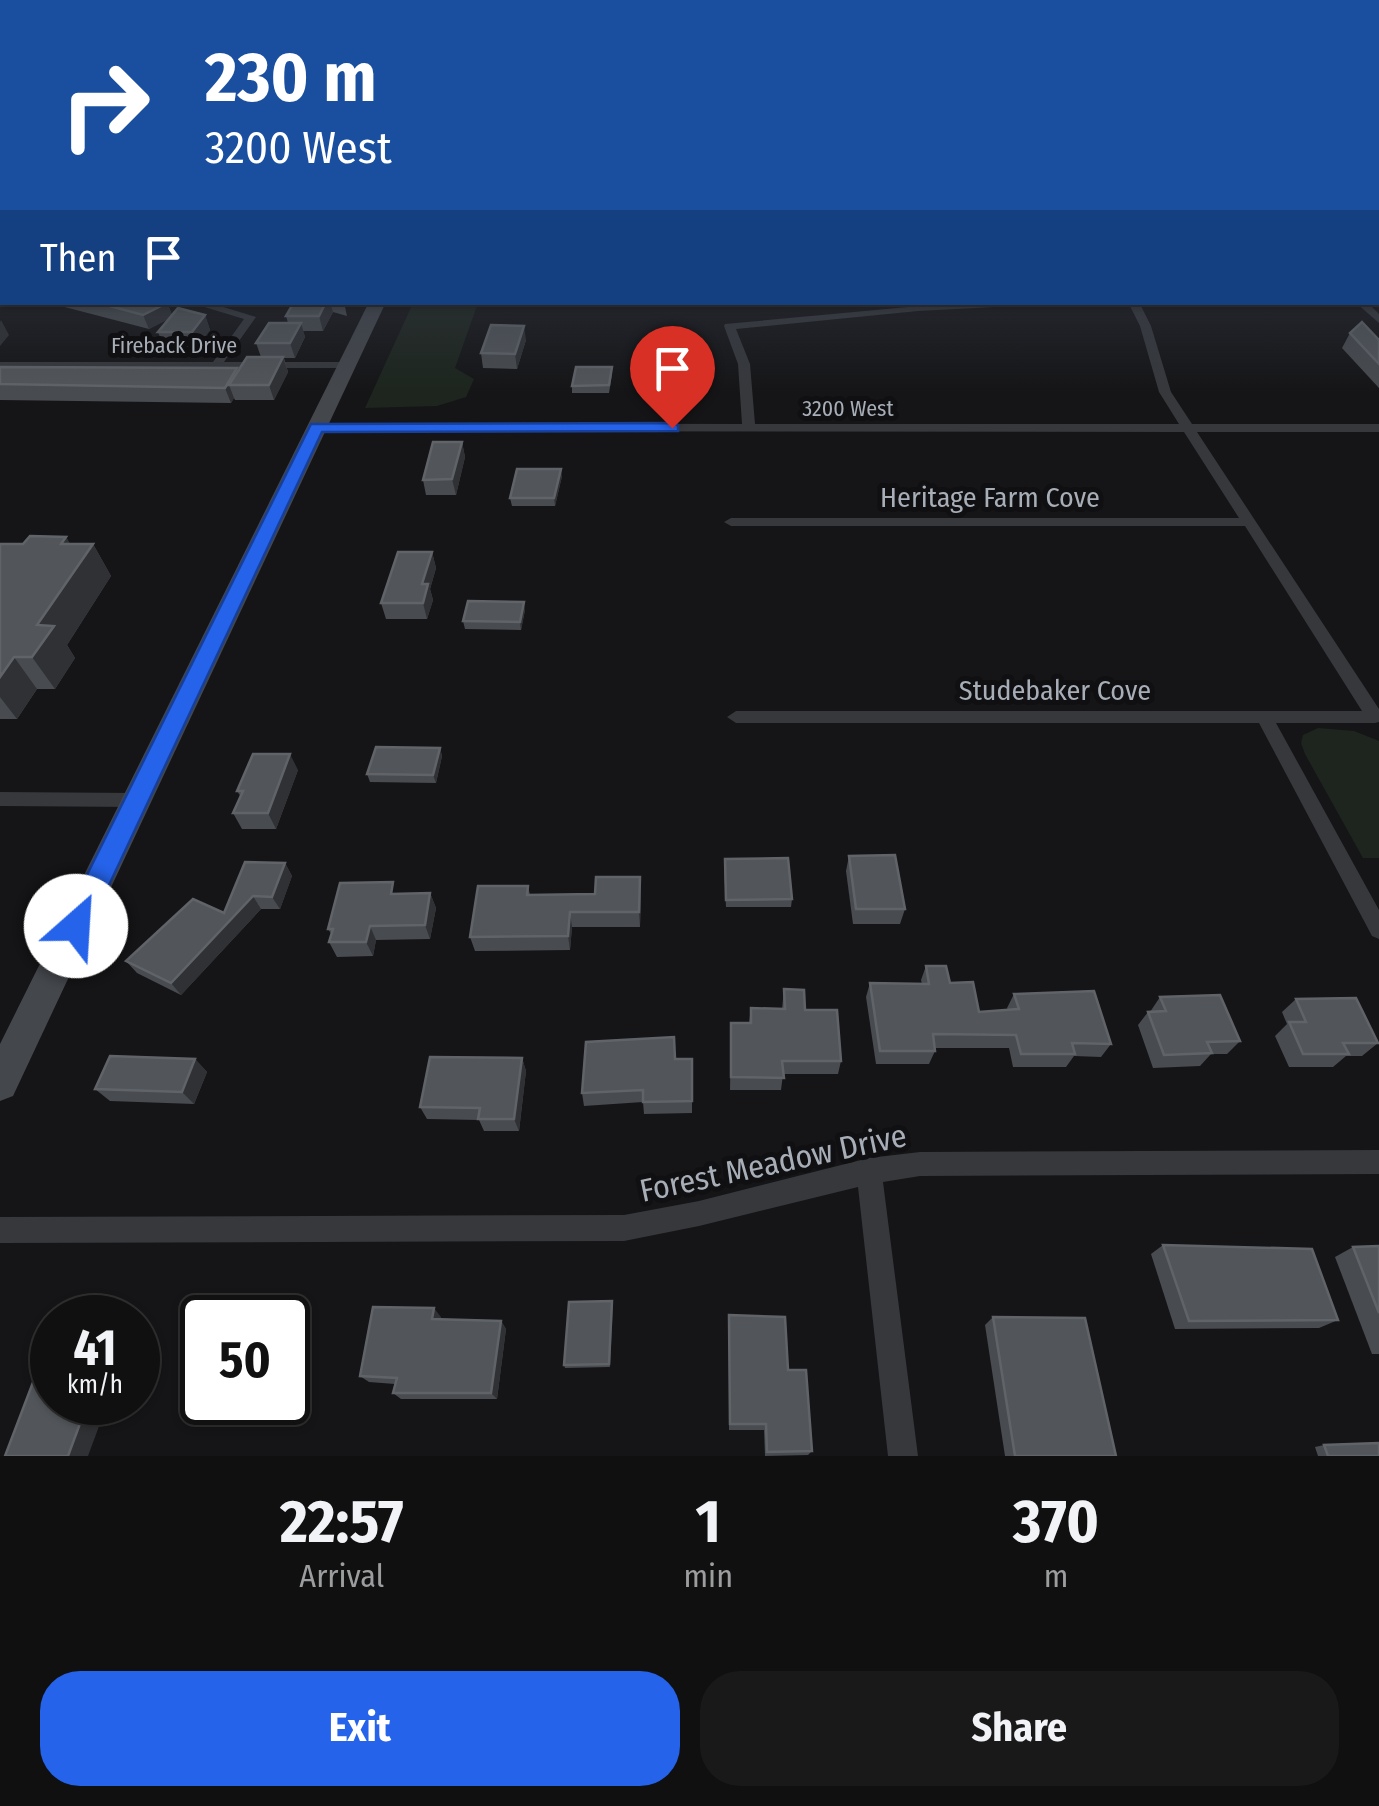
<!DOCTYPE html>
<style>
body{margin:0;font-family:"Fira Sans Condensed",sans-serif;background:#19191a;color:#f1f3f6;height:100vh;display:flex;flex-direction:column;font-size:38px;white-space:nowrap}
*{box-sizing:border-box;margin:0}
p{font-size:32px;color:#9c9d9f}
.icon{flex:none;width:55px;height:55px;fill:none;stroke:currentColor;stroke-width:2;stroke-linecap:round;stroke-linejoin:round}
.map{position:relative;height:1456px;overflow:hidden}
.sheet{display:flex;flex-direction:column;background:#101011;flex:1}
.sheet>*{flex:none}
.banner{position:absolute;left:0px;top:0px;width:1380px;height:305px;box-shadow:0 2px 8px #0004,0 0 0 2px #303031;background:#1a4fa0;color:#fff;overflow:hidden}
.speed{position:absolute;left:30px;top:1295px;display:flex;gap:20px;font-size:50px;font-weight:700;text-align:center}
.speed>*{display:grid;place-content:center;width:130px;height:130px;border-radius:50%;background:#101011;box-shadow:0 2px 8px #0004,0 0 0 2px #303031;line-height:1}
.speed small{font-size:25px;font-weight:400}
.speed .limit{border:5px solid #111;border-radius:15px;background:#fff;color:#111}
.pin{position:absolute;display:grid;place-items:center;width:85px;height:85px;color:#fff;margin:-102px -42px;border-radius:50% 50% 50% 0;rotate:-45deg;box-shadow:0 0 10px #0007}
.pin .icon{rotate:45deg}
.me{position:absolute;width:110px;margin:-55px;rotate:26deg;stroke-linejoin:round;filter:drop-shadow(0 0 8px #0008)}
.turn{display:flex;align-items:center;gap:35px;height:210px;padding:0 40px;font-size:45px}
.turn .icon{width:130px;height:130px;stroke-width:2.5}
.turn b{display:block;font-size:70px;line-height:85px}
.then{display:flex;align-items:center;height:95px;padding:0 40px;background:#0003;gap:20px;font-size:38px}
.eta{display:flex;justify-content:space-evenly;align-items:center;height:170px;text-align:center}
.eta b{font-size:60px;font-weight:700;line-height:70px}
.action{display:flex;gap:20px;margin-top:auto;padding:20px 40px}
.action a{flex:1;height:115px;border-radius:40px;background:#2563eb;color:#fff;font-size:40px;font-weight:700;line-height:115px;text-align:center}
.action a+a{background:#19191a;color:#f1f3f6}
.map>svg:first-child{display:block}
</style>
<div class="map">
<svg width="1379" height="1456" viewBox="0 0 1379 1456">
<rect width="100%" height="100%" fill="#151517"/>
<g fill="#1d251e">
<path d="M413,303H478L455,368L474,379L466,397L437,406L365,408Z"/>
<path d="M1318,728L1354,731L1379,741V858H1363L1305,754L1301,743L1303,735Z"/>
</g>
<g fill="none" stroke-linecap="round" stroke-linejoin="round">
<path stroke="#2b363b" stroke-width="25" d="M1378,240L1379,239"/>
<g fill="#36383c" fill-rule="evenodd">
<path d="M0,251L2,252V258L0,257Z"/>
<path d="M188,302H207L256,317L224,362H347L353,365L347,368H0V362H213L244,319Z"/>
<path d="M962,302H1037L1032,305L918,311L736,329L750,364L755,424H1179L1159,392L1140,326L1128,302H1139L1151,326L1171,392L1192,424H1379V432H1197L1379,709V722L1375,723H1276L1379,910V939L1372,936L1259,723H736L727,717L736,711H1362L1245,526H731L724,522L731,518H1239L1184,432L317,431L311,427L317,423L742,424L738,364L724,326L725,324Z"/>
<path d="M1355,302H1367L1379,314V323Z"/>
<path d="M0,792L137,793L144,795L146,800L144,805L137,807L0,806Z"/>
<path d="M1379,1150V1174L920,1176L883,1182L918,1456H888L858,1187L699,1226L624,1241L0,1243V1217L624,1215L699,1201L869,1158L920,1152Z"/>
</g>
<path fill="#44474c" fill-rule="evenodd" d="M369,302H386L13,1096L0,1101V1044Z"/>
</g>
<g fill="#484b4f">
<path d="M56,302H167L172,315H205L210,330L197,347H164L158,332L168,319L149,329L57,305Z"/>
<path d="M291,302H344L347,316L333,312L323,331H303L305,337L295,358H284L288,372L274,400H235L234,398L231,403L0,400V367L237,368L238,371L261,357L256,343L288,323L286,316L294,303Z"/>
<path d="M1350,333L1379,340V388L1342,348Z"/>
<path d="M526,340L517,369L483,368L481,353Z"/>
<path d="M612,374L609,393H572V386Z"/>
<path d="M462,442L465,457L456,495H426L423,480Z"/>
<path d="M562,476L555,506H512L510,498Z"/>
<path d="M66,537L70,544H93L111,576L67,645L75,658L55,689H37L17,719H0V544H23Z"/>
<path d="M432,552L436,568L430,589L433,600L427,619H386L381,603Z"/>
<path d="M525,610L521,630L465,629L463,621Z"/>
<path d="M440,748L442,756L436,783L370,782L367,774Z"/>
<path d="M298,770L276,829H242L233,813L241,797L237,791Z"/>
<path d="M849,856L905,909L900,924H853L846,871Z"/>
<path d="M285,863L292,876L280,909H261L181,995L137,973L126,961L224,913Z"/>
<path d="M724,866L792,899L791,907H726Z"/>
<path d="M528,886L530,895L641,892L640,927H572L570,950L475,951L470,937Z"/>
<path d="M430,893L436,908L430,939L376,940L373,956L337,957L329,942L332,935L328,929L398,894Z"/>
<path d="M926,966L950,983L979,1012L1008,1010L1007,1008L1014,994L1111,1044L1101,1057L1074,1056L1066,1067H1013L1009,1048H934L935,1051L929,1064H876L866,997L870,983L922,984L921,980Z"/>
<path d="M784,989L805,1010L841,1061L838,1074H783L781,1090H730L731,1023H749L751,1008L782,1009Z"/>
<path d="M1160,997L1240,1041L1227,1054H1211L1200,1066L1153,1068L1138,1025L1148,1012H1150Z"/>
<path d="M1296,999L1378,1043L1362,1056H1346L1333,1067H1289L1275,1036L1287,1024L1282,1012Z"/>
<path d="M522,1058L526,1071L519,1131H484L479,1120L427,1119L420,1107Z"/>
<path d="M195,1059L207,1072L194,1104L110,1101L95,1089Z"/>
<path d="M675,1059H692V1113L644,1114L643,1102L584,1106L582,1093Z"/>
<path d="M1163,1245L1338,1320L1319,1328L1175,1329L1151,1254Z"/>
<path d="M1379,1246V1354H1372L1335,1257L1353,1247Z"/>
<path d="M612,1301L610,1367L565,1368L564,1365Z"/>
<path d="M729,1315L788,1370L812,1451L808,1455L765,1456L764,1430H729Z"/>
<path d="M441,1317V1319L501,1321L506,1329L497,1399H401L393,1393L395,1384L369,1382L360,1376Z"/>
<path d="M993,1317L1116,1456H1005L985,1325Z"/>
<path d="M1324,1445L1379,1456H1318L1315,1447Z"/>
</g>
<g fill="#2f3134">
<path d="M326,302H330L333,312L323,331L319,316Z"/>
<path d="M167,303L173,317L149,329L143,315Z"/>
<path d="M205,315L210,330L197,347L192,332Z"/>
<path d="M1,320L9,335L0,346V322Z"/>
<path d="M301,323L305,337L295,358L290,343Z"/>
<path d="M524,326L526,340L517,369L515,354Z"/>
<path d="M283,357L288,372L274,400L269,385Z"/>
<path d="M237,368L243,383L229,385L234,398L231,403L225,388Z"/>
<path d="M462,442L465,457L456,495L452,479Z"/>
<path d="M561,469L562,476L555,506L554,498Z"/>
<path d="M66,537L80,562L93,544L111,576L67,645L75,658L55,689L32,657L37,625L61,544Z"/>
<path d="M432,552L436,568L430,589L433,600L427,619L423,603L422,584Z"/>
<path d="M524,602L525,610L521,630L520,622Z"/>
<path d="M14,657L37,689L17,719L0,697V677Z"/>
<path d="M440,748L442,756L436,783L433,775Z"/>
<path d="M290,754L298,770L276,829L268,813Z"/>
<path d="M285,863L292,876L280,909L272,897Z"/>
<path d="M640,877L641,892L640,927L639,912Z"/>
<path d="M430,893L436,908L430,939L425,925Z"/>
<path d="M253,896L261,909L181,995L171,983Z"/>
<path d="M570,912L572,927L570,950L568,936Z"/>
<path d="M370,926L376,940L373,956L366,942Z"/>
<path d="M522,1058L526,1071L519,1131L514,1119Z"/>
<path d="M195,1059L207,1072L194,1104L182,1092Z"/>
<path d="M612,1301L613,1305L610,1367L609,1364Z"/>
<path d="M434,1308L441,1317L440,1326L432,1319Z"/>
<path d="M501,1321L506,1329L497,1399L491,1393Z"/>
<path d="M88,1402H108L88,1456H68Z"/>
</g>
<g fill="#52565a" stroke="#606469" stroke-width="2.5">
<rect x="0" y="188" width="2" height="38"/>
<path d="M95,302H167V303L143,315Z"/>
<path d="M294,302H326L319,316H286Z"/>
<path d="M178,308L205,315L192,332H158Z"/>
<path d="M1362,322L1379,340V364L1350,333Z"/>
<path d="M269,323H301L290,343H256Z"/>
<path d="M491,325L524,326L515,354L481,353Z"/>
<path d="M247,357H283L269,385H229Z"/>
<path d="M0,367L237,368L225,388L0,384Z"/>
<path d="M576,367H612L609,385L572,386Z"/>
<path d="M433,442H462L452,479L423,480Z"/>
<path d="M517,469H561L554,498H510Z"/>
<path d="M30,536L66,537L61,544H93L37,625L54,626L32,657H14L0,677V544H23Z"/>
<path d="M398,552H432L422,584H428L423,603H381Z"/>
<path d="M468,601L524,602L520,622L463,621Z"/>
<path d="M376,747L440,748L433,775L367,774Z"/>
<path d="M253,754H290L268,813H233L243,791H237Z"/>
<path d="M895,855L905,909H856L849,856Z"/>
<path d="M788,858L792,899L726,900L725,859Z"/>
<path d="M245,862L285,863L272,897L253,896L171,983L126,961L193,899L224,913Z"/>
<path d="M596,877H640L639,912H570L568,936L470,937L478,886H528L527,895L595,894Z"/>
<path d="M393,882L391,894L430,893L425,925L370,926L366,942H329L333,929H328L340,883Z"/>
<path d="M926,966H946L950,983L973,982L979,1012L1019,1009L1014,994L1094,991L1111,1044L1072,1043L1075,1054H1021L1016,1035L933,1034L935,1051H880L870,983L929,984Z"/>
<path d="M784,989L804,990L805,1010H837L841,1061H782L784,1078L731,1077V1023H751V1008L785,1009Z"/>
<path d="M1220,995L1240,1041L1207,1042L1212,1053L1164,1055L1148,1012L1166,1011L1160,997Z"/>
<path d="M1356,998L1378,1043H1343L1349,1054H1303L1289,1022H1306L1296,999Z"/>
<path d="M674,1037L675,1059H692V1101L643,1102V1090L582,1093L586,1042Z"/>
<path d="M110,1056L195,1059L182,1092L95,1089Z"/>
<path d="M430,1057L522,1058L514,1119H478L480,1108L420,1107Z"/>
<path d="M1163,1245L1312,1249L1338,1320L1189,1321Z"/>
<path d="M1379,1246V1313L1353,1247Z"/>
<path d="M612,1301L609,1364L564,1365L569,1302Z"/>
<path d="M373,1307L434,1308L432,1319L501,1321L491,1393H393L397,1378L360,1376Z"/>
<path d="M729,1315L785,1317L788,1370H806L812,1451L767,1452L766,1424H730Z"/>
<path d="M993,1317L1085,1318L1116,1456H1015Z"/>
<path d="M51,1335L52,1336V1402H88L68,1456H5Z"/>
<path d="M1379,1443V1456H1328L1324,1445Z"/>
</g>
<linearGradient id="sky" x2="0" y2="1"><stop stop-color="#0c0c0d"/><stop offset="0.48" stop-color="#353b47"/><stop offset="1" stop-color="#353b47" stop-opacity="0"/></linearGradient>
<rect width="1379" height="392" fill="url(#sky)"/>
<path fill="#2563eb" stroke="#184099" stroke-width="2.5" d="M672,423L678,425V431L322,432L86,934L76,938L66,934L63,926L66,917L311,424Z"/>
<g text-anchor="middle" stroke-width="10" stroke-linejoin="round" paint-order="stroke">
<g font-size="22" fill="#a7aeb7" stroke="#101012">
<text x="174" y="353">Fireback Drive</text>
<text x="848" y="416">3200 West</text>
</g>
<g font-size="28" fill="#a7aeb7" stroke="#101012">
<text x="990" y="507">Heritage Farm Cove</text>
<text x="1055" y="700">Studebaker Cove</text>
</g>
<g font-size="32" fill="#a7aeb7" stroke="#101012">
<text transform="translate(773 1163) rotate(-12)" y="11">Forest Meadow Drive</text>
</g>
</g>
</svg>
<div class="speed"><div>41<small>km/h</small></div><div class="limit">50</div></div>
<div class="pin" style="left:672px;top:428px;background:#d93025"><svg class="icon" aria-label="arrive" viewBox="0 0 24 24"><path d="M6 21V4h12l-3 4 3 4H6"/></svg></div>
<svg class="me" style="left:76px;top:926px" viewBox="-20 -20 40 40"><circle r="19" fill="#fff"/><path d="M0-13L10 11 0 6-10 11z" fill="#2563eb"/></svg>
<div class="banner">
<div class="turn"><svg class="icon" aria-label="right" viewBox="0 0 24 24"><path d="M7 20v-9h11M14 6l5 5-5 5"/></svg><div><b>230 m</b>3200 West</div></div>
<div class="then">Then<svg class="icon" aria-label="arrive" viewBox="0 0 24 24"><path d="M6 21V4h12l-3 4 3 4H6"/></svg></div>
</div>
</div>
<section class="sheet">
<div class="eta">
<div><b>22:57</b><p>Arrival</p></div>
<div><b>1</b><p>min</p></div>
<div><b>370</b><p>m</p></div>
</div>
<div class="action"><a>Exit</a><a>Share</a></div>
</section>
